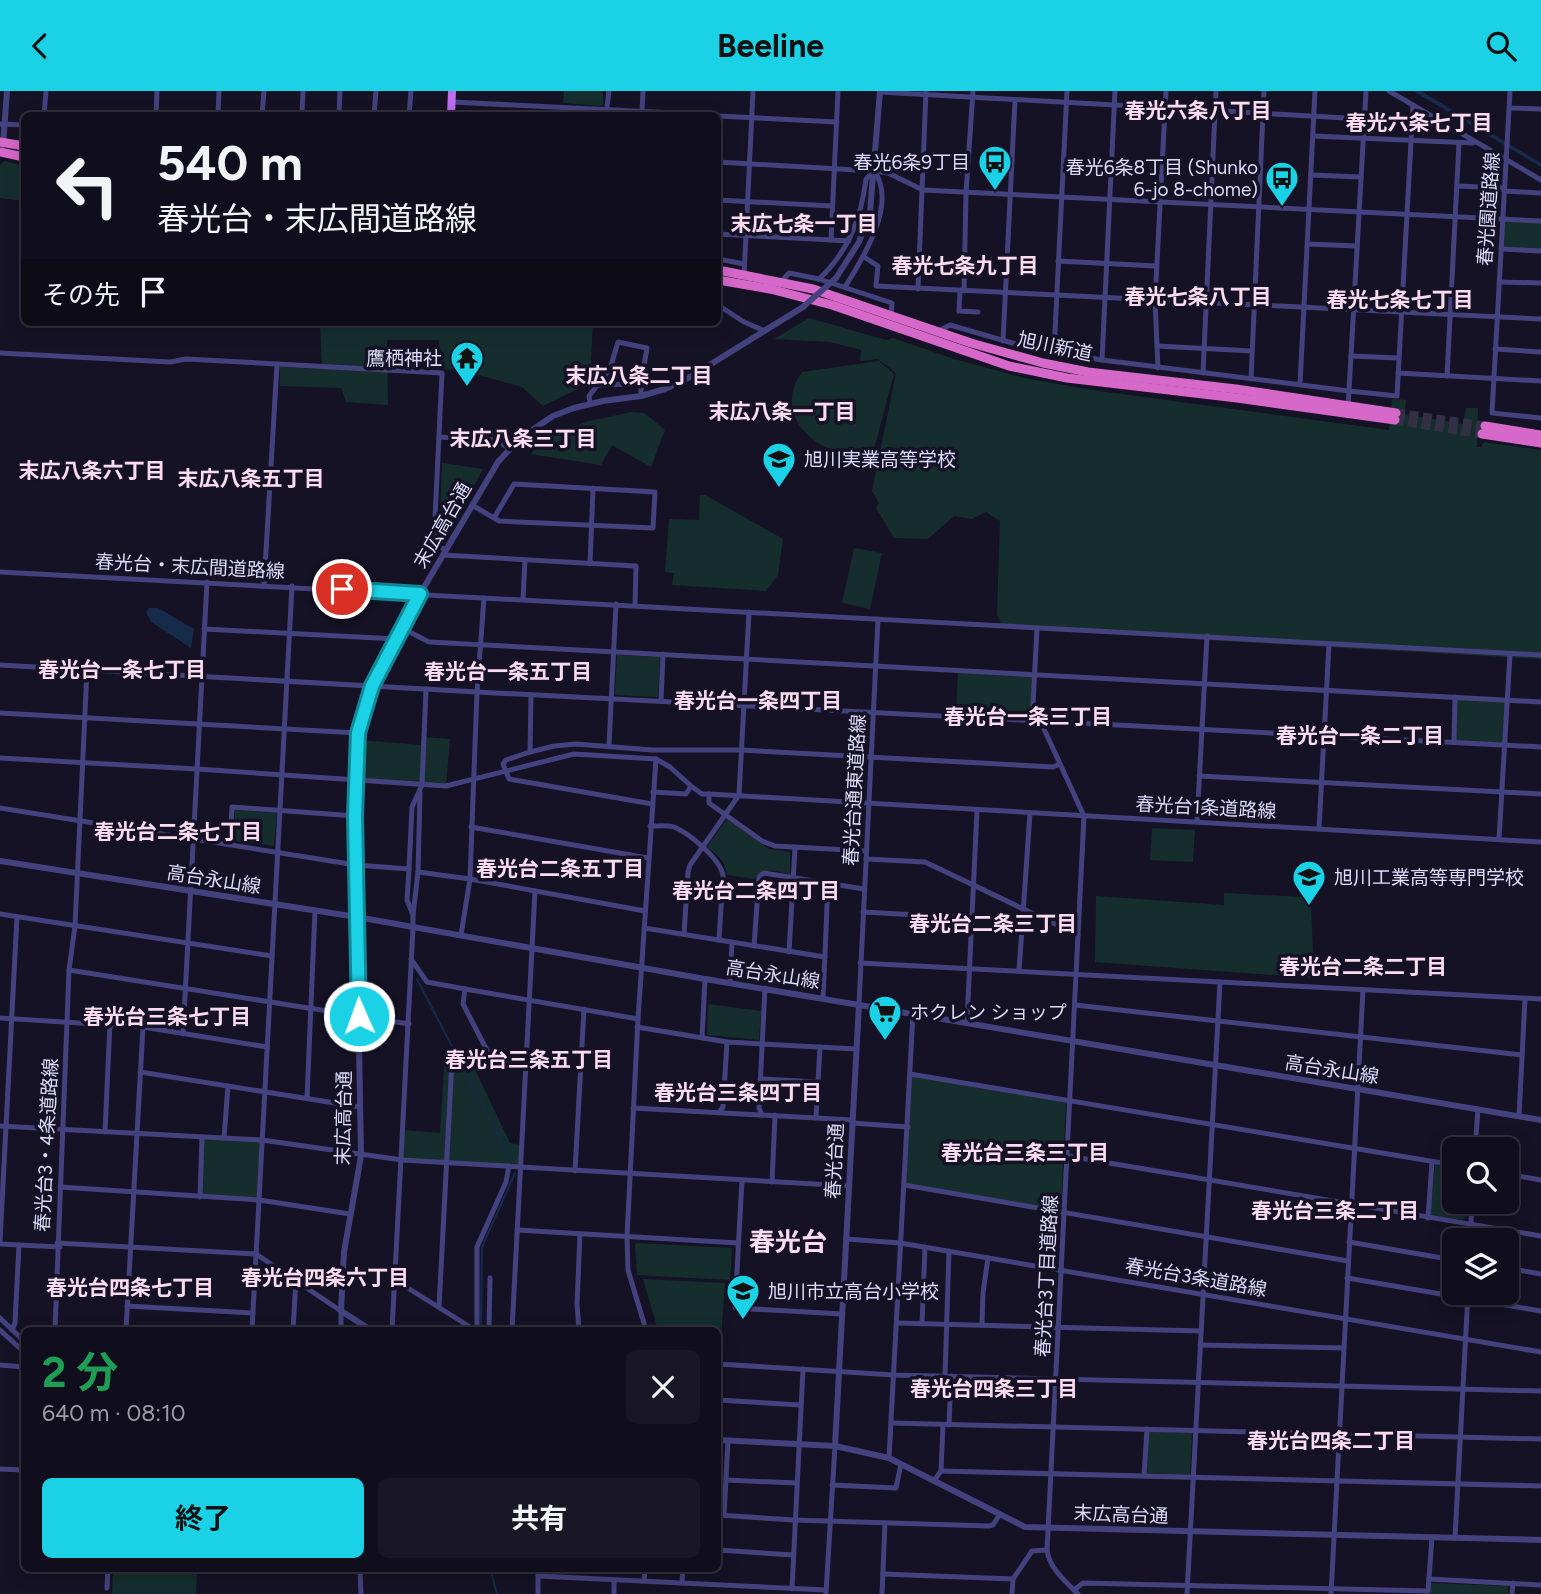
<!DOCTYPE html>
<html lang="ja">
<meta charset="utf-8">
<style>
body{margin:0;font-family:Figtree,"Noto Sans JP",sans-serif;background:#191725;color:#f1f3f6;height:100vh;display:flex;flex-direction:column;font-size:26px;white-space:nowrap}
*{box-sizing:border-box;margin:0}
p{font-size:23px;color:#9c9ca3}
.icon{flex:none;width:38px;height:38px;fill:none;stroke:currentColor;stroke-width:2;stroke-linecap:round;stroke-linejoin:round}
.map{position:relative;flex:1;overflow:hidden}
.panel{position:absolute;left:21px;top:1236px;width:700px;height:245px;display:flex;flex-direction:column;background:#100e1c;border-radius:10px;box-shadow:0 4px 18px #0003,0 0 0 2px #302e3b}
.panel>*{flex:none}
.top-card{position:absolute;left:21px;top:21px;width:700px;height:214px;border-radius:10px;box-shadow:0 4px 18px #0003,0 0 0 2px #302e3b;background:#100e1c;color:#f1f3f6;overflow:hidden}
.buttons{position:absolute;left:1442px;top:1046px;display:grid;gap:14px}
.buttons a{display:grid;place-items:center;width:77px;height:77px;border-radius:10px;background:#100e1c;box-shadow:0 4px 18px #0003,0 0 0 2px #302e3b;font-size:35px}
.pin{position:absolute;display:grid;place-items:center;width:60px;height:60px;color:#fff;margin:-30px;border:4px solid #fff;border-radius:50%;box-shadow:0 2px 7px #0007}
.me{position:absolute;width:77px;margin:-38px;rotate:358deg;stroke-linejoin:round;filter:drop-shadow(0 0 5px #0008)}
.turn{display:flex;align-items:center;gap:24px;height:147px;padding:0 21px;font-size:32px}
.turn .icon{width:91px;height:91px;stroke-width:2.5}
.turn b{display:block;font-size:49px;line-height:60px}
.then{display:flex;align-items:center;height:66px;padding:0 21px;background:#0003;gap:14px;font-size:26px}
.round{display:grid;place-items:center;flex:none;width:74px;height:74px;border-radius:10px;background:#191725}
.head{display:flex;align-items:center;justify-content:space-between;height:119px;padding:0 21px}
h1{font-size:42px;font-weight:700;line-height:52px;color:#1e9e55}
.action{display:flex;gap:14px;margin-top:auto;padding:14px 21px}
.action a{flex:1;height:80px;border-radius:10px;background:#1bd1e6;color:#111;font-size:28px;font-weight:700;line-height:80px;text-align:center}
.action a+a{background:#191725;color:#f1f3f6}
header{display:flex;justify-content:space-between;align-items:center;height:91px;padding:0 21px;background:#1bd1e6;color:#111;font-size:32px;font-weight:700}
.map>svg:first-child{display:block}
</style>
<header><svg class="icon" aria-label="back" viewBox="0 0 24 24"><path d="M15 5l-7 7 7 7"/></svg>Beeline<svg class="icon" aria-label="search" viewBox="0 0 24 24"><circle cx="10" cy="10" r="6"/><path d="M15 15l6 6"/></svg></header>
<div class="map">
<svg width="1541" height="1503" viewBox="0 0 1541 1503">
<rect width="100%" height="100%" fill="#151225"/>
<g fill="#152e2d">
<path d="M564,0H603V13L600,15L563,12Z"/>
<path d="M5,70L24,75V110L0,107V74Z"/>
<path d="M1502,128L1541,130V160L1501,158Z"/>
<path d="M809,227L886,249L893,247L954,268L1024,287L1092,299L1389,339L1392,308L1406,309L1405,323L1463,333L1466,317H1478L1477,356H1481L1484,351L1541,359V568L1206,549L1002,534L997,524L1000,430L986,421L972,428L954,425L928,448L894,447L876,417L879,412L872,400L896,282L878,268L860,270L861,259L830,251L774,248Z"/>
<path d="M320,231H339L341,237L380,231H593L590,288L578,298L543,315L522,296L461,279L439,278V249H387L388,314L346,311L341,297L280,295V276L322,278Z"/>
<path d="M879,270L894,283L873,362C826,373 768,328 802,281Z"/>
<path d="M632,321L644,322L665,339L651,376L612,354L601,374L531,363L543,346L589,330Z"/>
<path d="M442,372L483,378L445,449L439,448Z"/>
<path d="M700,404H705L783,448L778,484L766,500L672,494L674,482L665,481L669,428L699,429Z"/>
<path d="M854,457L882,462L870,518L842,512Z"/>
<path d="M617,564L660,566L658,606L615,604Z"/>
<path d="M958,580L1034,583L1033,614L1039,630L956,626Z"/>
<path d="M1455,606L1507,609L1505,654L1454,651Z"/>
<path d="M423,646L450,648L446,695L355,688L357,649L423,654Z"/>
<path d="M235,719L277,722L274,755L233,749Z"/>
<path d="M727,728L769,758L790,761V783C777,781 763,775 754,788L727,784C725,770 718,764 707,756Z"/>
<path d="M1152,737L1195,739L1193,771L1150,769Z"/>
<path d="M1224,802L1303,806L1311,814L1314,887L1095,871L1096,805L1224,814Z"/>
<path d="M708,913L761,920L759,949L707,944Z"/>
<path d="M445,962H467L510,1052L521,1054V1076L402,1069L403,1039L440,1042Z"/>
<path d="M911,985L1066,1011L1061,1119L906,1092Z"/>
<path d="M202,1046L262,1049L259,1109L200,1106Z"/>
<path d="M1435,1074L1454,1077V1111H1468L1467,1124L1463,1129L1430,1124Z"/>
<path d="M635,1152L732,1157L730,1189L637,1184Z"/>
<path d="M643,1188L725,1192L720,1262H718V1239H658Z"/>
<path d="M1148,1340L1192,1342L1190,1384L1147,1382Z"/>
<path d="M113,1477H197L196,1503H112Z"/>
<path d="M1430,1492L1508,1495V1503H1429Z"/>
</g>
<g fill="#162a4a">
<path d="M1413,0H1421L1541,72V76Z"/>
<path d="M149,517H158L194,538L191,557L151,531L146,521Z"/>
</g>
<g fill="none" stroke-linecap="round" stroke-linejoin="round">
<g stroke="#162a4a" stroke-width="2">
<path d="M417,888L512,1071"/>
<path d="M481,1239L482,1156L515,1082"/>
<path d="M490,1477L497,1503"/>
</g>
<g stroke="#333045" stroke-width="9" stroke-dasharray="9 4.5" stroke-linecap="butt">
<path d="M1396,322L1485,335"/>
<path d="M1395,329L1482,343"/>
</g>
<g stroke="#44427e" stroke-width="5">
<path d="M1366,0L1349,300L1397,305L1413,14"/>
<path d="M1389,0L1541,89"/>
<path d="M1510,0L1492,322L1541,327"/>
<path d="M880,1L1364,28"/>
<path d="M452,11L714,24"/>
<path d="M1510,17L1541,18"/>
<path d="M642,21L643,0"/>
<path d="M44,24L46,0"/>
<path d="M156,24L157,0"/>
<path d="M218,24L219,0"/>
<path d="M262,24L264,0"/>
<path d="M302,24L303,0"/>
<path d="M339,24L340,0"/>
<path d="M374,24L376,0"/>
<path d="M409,24L411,0"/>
<path d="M606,24L609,0"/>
<path d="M718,25L837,31"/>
<path d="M0,33L24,34"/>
<path d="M1313,45L1473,52"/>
<path d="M718,71L874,80L888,82L923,99L1541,130"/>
<path d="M1311,84L1361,86"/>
<path d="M1457,95L1504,97"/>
<path d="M1504,100L1541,102"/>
<path d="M718,109L832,115"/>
<path d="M718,143L849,150"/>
<path d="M831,149L838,0"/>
<path d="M1308,153L1357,155"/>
<path d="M1501,158L1541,160"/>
<path d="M864,166L878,175L876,195L1541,228"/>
<path d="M718,168L744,173"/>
<path d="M1058,170L1156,175"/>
<path d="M744,184L753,0"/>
<path d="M819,188C848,161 861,128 866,88L874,80"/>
<path d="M781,191L789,182L819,188L892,212L891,224"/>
<path d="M1499,191L1541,192"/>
<path d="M845,196C863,167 898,112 874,80"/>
<path d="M918,198L926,0"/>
<path d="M960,200L959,220L978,221"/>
<path d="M964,200L966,102L973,0"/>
<path d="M718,214L744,231L765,240"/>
<path d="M937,241L950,234L1019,254L1102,269L1349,300L1348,314"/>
<path d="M1003,250L1015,9"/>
<path d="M1157,255L1252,260"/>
<path d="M1495,258L1541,261"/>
<path d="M1054,261L1067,0"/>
<path d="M0,262L170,271L186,268L442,282L434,448L436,454L446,459"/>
<path d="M1351,265L1399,267"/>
<path d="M1102,269L1115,0"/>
<path d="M1158,277L1155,210L1166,0"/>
<path d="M1203,282L1216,0"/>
<path d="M1398,282L1541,290"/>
<path d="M1447,285L1459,52"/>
<path d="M1251,288L1264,0"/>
<path d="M1300,293L1315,0"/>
<path d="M599,294L641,293"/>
<path d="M590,312L589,305L610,278L618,251L647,257L641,293V305"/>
<path d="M439,346L496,349L510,358"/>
<path d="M472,414L499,430L653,437L655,401L514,393L494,427"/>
<path d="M443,464L636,475L635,514"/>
<path d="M590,473L593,397"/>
<path d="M0,481L1541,564"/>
<path d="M264,494L277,273"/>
<path d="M523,508L525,469"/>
<path d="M402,537L429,551L1541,611"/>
<path d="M1037,537L1033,614L1084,725L1047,1459C1049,1477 1066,1491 1078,1503"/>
<path d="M204,538L396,548"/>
<path d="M0,574L477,601L1541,656"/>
<path d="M661,610L663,563"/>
<path d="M0,622L358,642"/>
<path d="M1454,651L1455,606"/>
<path d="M609,654L616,513"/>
<path d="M530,661L531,604"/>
<path d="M0,667L197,678L446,695L574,663L656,668L670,676L691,695"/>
<path d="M1199,685L1541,703"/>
<path d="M653,701L686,703L691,695L702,703H709L1541,751"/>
<path d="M709,703V712L762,750L775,755L866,760"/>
<path d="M652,713L509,688L503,673L506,669L530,661L554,655L576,653L652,659H741L1053,676L1060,673"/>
<path d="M0,717L356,774L409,778"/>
<path d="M1197,731L1207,545"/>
<path d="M650,735C657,735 668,734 674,736C689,742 720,768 723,784L719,849"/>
<path d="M471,736L648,767"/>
<path d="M1319,738L1329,553"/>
<path d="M1499,748L1510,563"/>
<path d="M230,753L232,716L355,725"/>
<path d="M866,768L925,771L1078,844"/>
<path d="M418,781L470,788L645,820"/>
<path d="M863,821L972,827"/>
<path d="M0,823L272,865"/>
<path d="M413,824L418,781L420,702"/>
<path d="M644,837L825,866"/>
<path d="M684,843L688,781L690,774L739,704L749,521"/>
<path d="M461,844L470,788L477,601L484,507"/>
<path d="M754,855L759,786L764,782L864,798"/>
<path d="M789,861L795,757"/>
<path d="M411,868L427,891L465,898"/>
<path d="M860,872L1541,908"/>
<path d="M69,879L409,933"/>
<path d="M1019,880L1030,722"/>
<path d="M730,891L732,851"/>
<path d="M823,907L828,793"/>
<path d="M859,913L878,528"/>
<path d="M1075,914L1522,964"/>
<path d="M0,927L143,936L267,956"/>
<path d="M967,931L977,719"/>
<path d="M637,936L727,951L856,958"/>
<path d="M183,943L207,491"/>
<path d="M702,947L705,888"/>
<path d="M525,973L493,971L463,913L465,898L638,928"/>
<path d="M140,981L360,1016"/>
<path d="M910,983L1454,1074"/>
<path d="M760,988L818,991"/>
<path d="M307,1007L315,820"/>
<path d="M633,1017L852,1029"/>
<path d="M719,1021L723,1016L727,951"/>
<path d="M762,1024L759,1017L765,897"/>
<path d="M1519,1025L1525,908"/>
<path d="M816,1027L820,956"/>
<path d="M852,1032L908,1036"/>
<path d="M0,1035L262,1049L402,1069L849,1095"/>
<path d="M105,1041L110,932"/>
<path d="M224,1047L228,995"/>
<path d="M1475,1059L1478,1018"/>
<path d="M1068,1065L1541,1145"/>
<path d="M575,1080L584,918"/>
<path d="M1507,1083L1541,1089"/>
<path d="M742,1089L735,1217L842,1223"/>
<path d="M772,1091L775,1024"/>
<path d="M904,1094L1348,1170"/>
<path d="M60,1096L259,1109L350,1123"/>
<path d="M200,1106L202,1046"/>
<path d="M1428,1127L1432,1071"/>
<path d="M517,1139L738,1152"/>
<path d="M846,1148L900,1152L1541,1261"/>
<path d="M0,1150L17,826"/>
<path d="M1470,1150L1472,1111"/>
<path d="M1349,1151L1454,1169"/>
<path d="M57,1152L256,1163L341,1220V1239"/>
<path d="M0,1153L60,1156"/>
<path d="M1507,1177L1541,1183"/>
<path d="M1347,1187L1541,1220"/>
<path d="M395,1189L475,1239"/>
<path d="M127,1215L253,1222"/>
<path d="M439,1216L452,969"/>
<path d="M0,1227L24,1250"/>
<path d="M897,1232L1201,1240"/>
<path d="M922,1233L925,1156"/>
<path d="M982,1234L983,1202L988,1167"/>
<path d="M0,1239L24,1261"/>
<path d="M12,1239L15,1232L19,1154"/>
<path d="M55,1239L69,879L75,835L87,579"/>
<path d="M126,1239L143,936"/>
<path d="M252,1239L292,495"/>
<path d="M293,1239L296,1189"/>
<path d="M392,1239L413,837V824L407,809L409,778L412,716L422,694L426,598"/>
<path d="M477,1239V1156L506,1091L509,1075"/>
<path d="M489,1239L490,1187"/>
<path d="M512,1239L535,800"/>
<path d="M579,1239L577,1213L580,1143"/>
<path d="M646,1239L628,1179L627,1146L638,928L656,668"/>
<path d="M1200,1254L1344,1257"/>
<path d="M718,1273L894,1284L1541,1300"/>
<path d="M0,1274L24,1276"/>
<path d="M945,1285L949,1160"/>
<path d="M718,1309L801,1314"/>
<path d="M891,1332L1541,1348"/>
<path d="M949,1334L951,1285"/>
<path d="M889,1367L913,922"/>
<path d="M0,1378L24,1379"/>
<path d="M941,1380L1541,1395"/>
<path d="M1144,1385L1147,1338"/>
<path d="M726,1389L796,1392"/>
<path d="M934,1390L941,1380L943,1334"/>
<path d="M832,1394L896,1397L901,1373"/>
<path d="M718,1424L794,1429L989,1435L993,1434L1000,1423"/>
<path d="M724,1424L728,1350"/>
<path d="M1455,1447L1468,1202"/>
<path d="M718,1459L793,1464"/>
<path d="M360,1477L361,1503"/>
<path d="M883,1483L1013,1488"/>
<path d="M538,1485L826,1499"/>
<path d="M1429,1488L1541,1494"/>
<path d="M644,1490L645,1477"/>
<path d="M682,1492L683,1477"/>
<path d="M107,1497L108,1477"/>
<path d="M792,1498L803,1278"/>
<path d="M1074,1499L1083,1492L1428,1500"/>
<path d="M1428,1500L1432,1446"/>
<path d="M826,1502L835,1355"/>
<path d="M538,1503V1477"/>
<path d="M614,1503V1489"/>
<path d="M882,1503L885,1432"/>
<path d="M1012,1503L1013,1488L1032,1460L1047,1459"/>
<path d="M1187,1503L1220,891"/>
<path d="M1331,1503L1363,899"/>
<path d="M1512,1503L1513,1492"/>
</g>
<g stroke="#44427e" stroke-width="6">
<path d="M3,54L7,0"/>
<path d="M836,187L859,151L870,121L880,0"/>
<path d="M0,770L357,826L705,888L1541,1029"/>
<path d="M371,1239L341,1220L344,1161L361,1065L355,725L356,667L358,642L372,595L420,503L498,371L519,348L553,325L574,317L603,310L641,305L665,298L690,286L803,216"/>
<path d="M718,1349L835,1355L889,1367L1025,1436L1541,1449"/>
<path d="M835,1355L859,913"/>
</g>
<path stroke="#be6def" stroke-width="8" d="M451,24L452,0"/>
<g stroke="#d668ca" stroke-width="9">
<path d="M0,51L24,55"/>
<path d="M0,61L24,66"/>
<path d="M718,179L813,198L971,252L1043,272L1088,281L1236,298L1396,322"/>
<path d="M718,189L770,198L832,214L1009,275L1067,287L1237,307L1395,329"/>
<path d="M1485,335L1541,344"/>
<path d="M1482,343L1541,352"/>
</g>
<path stroke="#44427e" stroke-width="6" d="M803,216L836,187"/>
</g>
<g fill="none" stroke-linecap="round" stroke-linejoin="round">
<defs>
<path id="route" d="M342,498L420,503L372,595L358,642L355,725L359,925"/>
</defs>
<use href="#route" stroke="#128896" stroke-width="18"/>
<use href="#route" stroke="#1bd1e6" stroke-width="12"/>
</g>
<defs>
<symbol id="bus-pin" viewBox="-11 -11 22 30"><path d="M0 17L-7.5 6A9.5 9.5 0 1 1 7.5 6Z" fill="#1bd1e6" stroke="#151225"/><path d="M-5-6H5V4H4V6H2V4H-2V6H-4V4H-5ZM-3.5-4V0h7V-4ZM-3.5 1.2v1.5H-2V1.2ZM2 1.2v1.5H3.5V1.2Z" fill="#111"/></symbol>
<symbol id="temple-pin" viewBox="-11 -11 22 30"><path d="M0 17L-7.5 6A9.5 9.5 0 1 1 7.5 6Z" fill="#1bd1e6" stroke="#151225"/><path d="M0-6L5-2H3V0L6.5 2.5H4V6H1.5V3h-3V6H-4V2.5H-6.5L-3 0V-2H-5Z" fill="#111"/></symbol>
<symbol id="school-pin" viewBox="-11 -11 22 30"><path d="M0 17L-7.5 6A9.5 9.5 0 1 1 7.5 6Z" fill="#1bd1e6" stroke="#151225"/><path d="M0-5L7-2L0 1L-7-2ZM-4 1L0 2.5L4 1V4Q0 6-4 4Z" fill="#111"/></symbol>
<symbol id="supermarket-pin" viewBox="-11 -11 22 30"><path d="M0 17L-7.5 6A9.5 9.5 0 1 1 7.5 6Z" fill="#1bd1e6" stroke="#151225"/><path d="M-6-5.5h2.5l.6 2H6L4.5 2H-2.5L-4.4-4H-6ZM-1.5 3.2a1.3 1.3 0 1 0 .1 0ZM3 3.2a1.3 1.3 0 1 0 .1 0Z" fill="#111"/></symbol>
</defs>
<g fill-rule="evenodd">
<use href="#bus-pin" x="976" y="52" width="38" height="52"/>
<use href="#bus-pin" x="1263" y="68" width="38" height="52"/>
<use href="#temple-pin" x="448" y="248" width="38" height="52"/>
<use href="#school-pin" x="760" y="349" width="38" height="52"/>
<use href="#school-pin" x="1290" y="767" width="38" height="52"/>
<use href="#supermarket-pin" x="866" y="902" width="38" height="52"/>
<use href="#school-pin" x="724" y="1181" width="38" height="52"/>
</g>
<g text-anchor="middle" stroke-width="7" stroke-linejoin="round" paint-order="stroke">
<g font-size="19" fill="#dddafb" stroke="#151225" text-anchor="start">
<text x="970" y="78" text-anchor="end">春光6条9丁目</text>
<text x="1258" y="83" text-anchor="end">春光6条8丁目 (Shunko<tspan x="1258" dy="22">6-jo 8-chome)</tspan></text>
<text x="442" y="274" text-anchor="end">鷹栖神社</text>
<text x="804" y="375">旭川実業高等学校</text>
<text x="1334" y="793">旭川工業高等専門学校</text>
<text x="910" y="928">ホクレン ショップ</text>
<text x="768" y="1207">旭川市立高台小学校</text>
</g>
<g font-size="19" fill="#dddafb" stroke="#151225">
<text transform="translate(1488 118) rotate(-86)" y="7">春光園道路線</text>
<text transform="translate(1055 255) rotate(12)" y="7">旭川新道</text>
<text transform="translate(442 434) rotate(-60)" y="7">末広高台通</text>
<text transform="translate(190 475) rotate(3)" y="7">春光台・末広間道路線</text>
<text transform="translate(854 699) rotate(-87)" y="7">春光台通東道路線</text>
<text transform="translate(1206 716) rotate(3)" y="7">春光台1条道路線</text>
<text transform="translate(214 788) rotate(9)" y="7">高台永山線</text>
<text transform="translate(773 883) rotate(9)" y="7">高台永山線</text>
<text transform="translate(1332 978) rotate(9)" y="7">高台永山線</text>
<text transform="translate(343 1027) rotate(-89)" y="7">末広高台通</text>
<text transform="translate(46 1054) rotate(-87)" y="7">春光台3・4条道路線</text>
<text transform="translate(834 1070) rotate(-87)" y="7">春光台通</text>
<text transform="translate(1046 1185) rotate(-87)" y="7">春光台3丁目道路線</text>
<text transform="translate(1196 1186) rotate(10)" y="7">春光台3条道路線</text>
<text transform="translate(1121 1423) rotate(2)" y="7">末広高台通</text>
</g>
<g font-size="21" font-weight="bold" fill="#fbdbef" stroke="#151225">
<text x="1198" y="27">春光六条八丁目</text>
<text x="1419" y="39">春光六条七丁目</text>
<text x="804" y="140">末広七条一丁目</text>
<text x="965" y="182">春光七条九丁目</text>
<text x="1198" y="213">春光七条八丁目</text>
<text x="1400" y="216">春光七条七丁目</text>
<text x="639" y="292">末広八条二丁目</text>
<text x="782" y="328">末広八条一丁目</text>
<text x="523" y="355">末広八条三丁目</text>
<text x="92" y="387">末広八条六丁目</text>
<text x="251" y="395">末広八条五丁目</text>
<text x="122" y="586">春光台一条七丁目</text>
<text x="508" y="588">春光台一条五丁目</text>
<text x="758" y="617">春光台一条四丁目</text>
<text x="1028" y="633">春光台一条三丁目</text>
<text x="1360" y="652">春光台一条二丁目</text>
<text x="178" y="748">春光台二条七丁目</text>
<text x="560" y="785">春光台二条五丁目</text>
<text x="756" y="807">春光台二条四丁目</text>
<text x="993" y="840">春光台二条三丁目</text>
<text x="1363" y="883">春光台二条二丁目</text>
<text x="167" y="933">春光台三条七丁目</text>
<text x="529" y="976">春光台三条五丁目</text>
<text x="738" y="1009">春光台三条四丁目</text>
<text x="1025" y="1069">春光台三条三丁目</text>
<text x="1335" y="1127">春光台三条二丁目</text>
<text x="325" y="1194">春光台四条六丁目</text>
<text x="130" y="1204">春光台四条七丁目</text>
<text x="994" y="1305">春光台四条三丁目</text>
<text x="1331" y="1357">春光台四条二丁目</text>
</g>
<g font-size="26" font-weight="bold" fill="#fbdbef" stroke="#151225">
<text x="788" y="1160">春光台</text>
</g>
</g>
</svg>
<div class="buttons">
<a><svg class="icon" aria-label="search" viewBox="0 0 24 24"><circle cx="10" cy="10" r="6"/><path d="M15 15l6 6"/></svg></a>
<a><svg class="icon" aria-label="layers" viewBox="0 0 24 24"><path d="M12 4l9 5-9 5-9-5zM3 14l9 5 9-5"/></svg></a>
</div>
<div class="pin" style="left:342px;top:498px;background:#d93025"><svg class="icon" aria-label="arrive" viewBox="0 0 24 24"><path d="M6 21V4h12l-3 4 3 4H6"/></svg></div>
<svg class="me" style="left:359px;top:925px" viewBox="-20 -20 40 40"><circle r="17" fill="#1bd1e6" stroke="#fff" stroke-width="3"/><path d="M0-11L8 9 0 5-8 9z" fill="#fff"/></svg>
<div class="top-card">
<div class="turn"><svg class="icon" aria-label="left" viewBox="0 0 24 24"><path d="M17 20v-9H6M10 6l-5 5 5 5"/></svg><div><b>540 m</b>春光台・末広間道路線</div></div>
<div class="then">その先<svg class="icon" aria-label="arrive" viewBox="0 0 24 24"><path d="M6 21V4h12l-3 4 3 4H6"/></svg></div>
</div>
<section class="panel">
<div class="head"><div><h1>2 分</h1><p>640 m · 08:10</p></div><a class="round"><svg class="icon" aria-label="close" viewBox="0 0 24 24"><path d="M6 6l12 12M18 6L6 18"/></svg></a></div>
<div class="action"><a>終了</a><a>共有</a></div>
</section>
</div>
